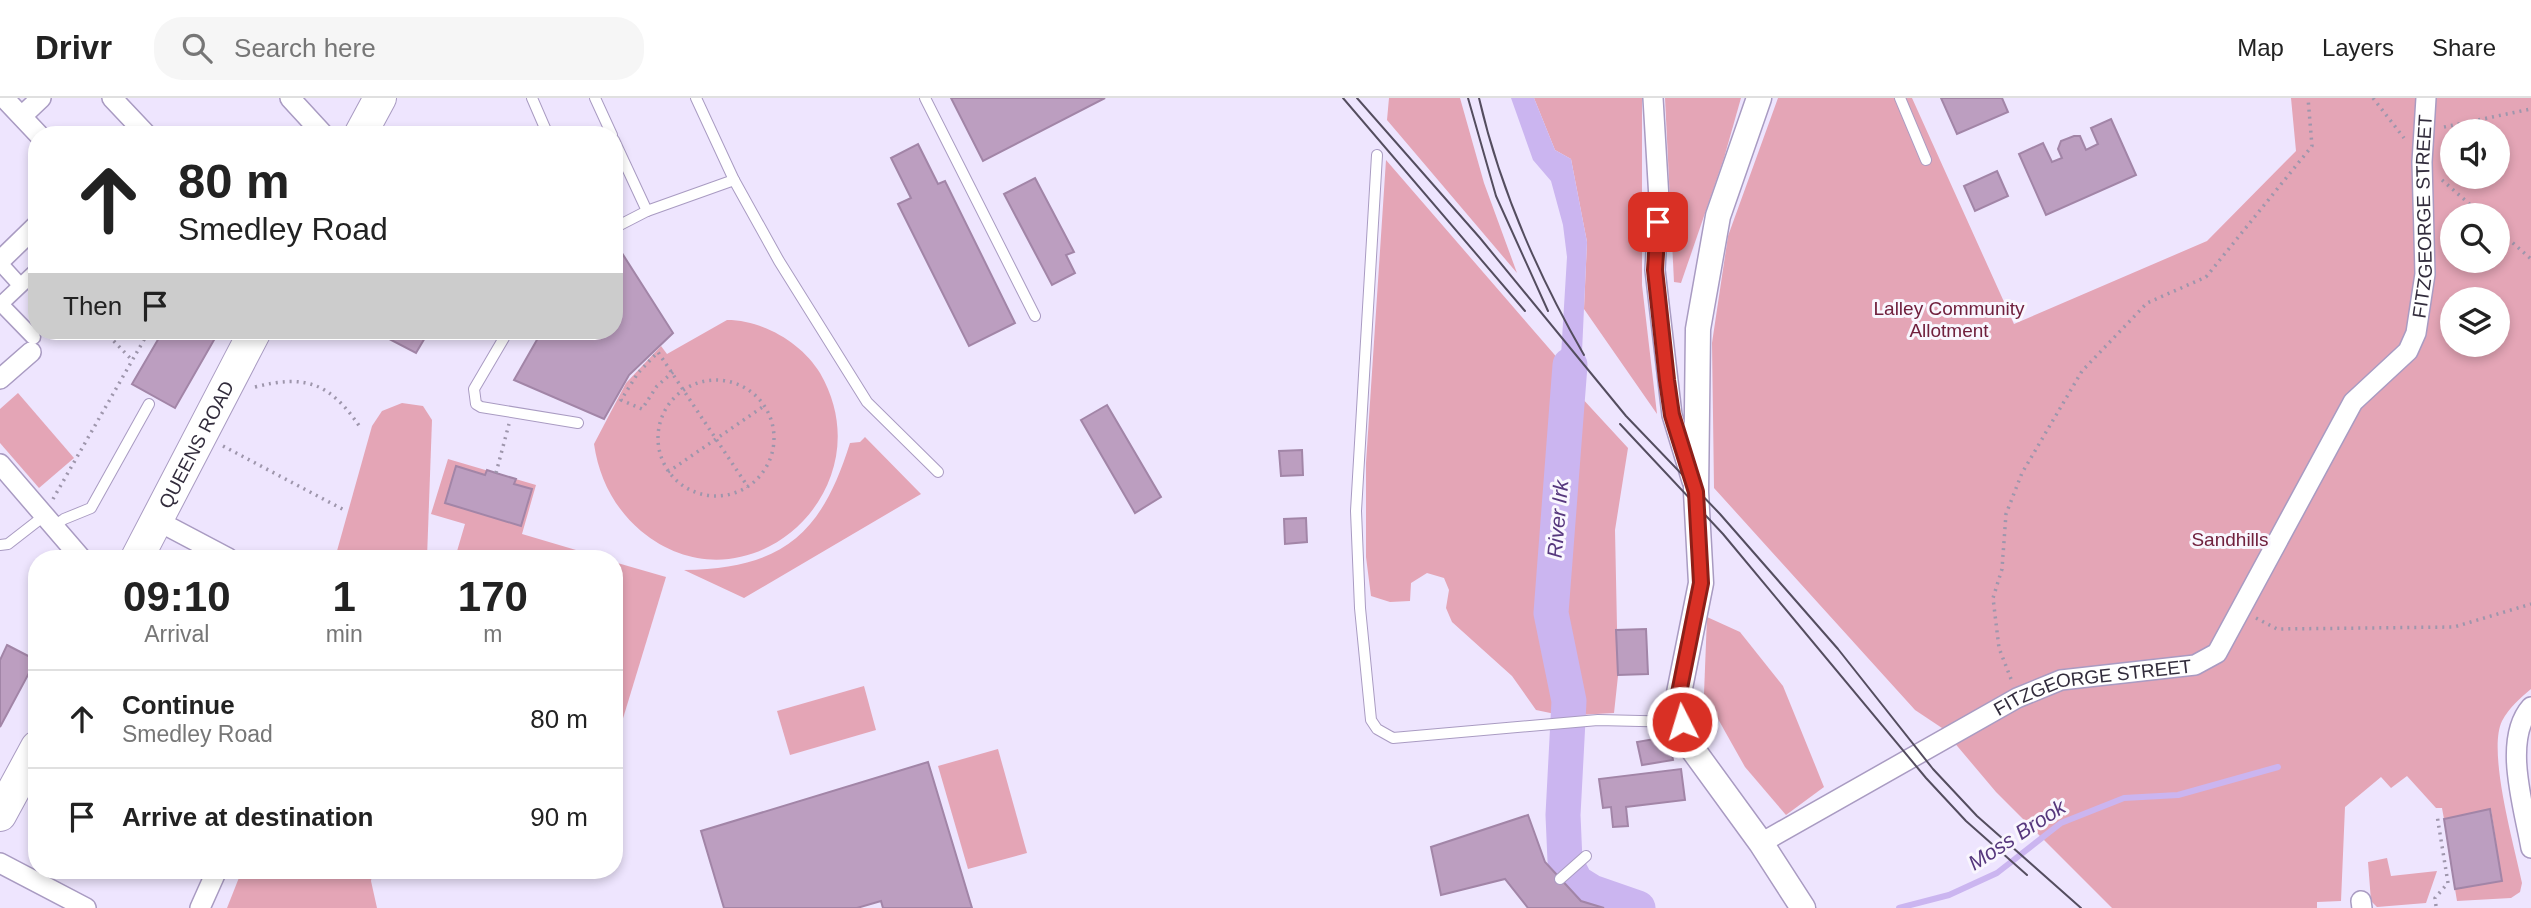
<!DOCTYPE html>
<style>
body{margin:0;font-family:Helvetica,sans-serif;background:#f6f6f6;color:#222;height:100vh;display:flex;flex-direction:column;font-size:26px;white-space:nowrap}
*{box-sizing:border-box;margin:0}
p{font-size:23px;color:#767676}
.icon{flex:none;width:38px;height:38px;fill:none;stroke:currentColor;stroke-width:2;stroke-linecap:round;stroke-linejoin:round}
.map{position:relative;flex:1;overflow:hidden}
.side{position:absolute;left:28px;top:452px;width:595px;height:329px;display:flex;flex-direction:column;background:#fff;border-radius:28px;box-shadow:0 4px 10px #0003}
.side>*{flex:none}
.top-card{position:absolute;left:28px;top:28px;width:595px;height:214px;border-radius:28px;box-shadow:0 4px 10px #0003;background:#fff;color:#222;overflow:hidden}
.buttons{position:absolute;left:2440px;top:21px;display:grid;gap:14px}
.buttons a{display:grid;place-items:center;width:70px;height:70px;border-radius:50%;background:#fff;box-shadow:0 4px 10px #0003;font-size:35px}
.pin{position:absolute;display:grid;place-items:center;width:60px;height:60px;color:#fff;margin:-30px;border-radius:14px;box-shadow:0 4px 10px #0006}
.me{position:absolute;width:77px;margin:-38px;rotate:355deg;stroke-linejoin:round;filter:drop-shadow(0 0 5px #0008)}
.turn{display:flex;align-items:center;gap:24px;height:147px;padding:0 35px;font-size:32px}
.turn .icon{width:91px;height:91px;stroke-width:2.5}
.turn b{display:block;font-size:49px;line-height:60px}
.then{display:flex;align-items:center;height:66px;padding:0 35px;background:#0003;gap:14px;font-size:26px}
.eta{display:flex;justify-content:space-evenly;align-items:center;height:119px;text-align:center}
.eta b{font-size:42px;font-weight:600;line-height:49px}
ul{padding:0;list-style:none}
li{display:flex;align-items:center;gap:21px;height:98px;padding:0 35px;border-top:2px solid #e0e0e0}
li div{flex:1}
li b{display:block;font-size:26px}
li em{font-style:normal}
header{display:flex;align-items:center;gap:42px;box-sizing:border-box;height:98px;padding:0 35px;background:#fff;border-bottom:2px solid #e0e0e0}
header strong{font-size:33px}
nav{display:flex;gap:38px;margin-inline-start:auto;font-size:24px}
.search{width:490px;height:63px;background:#f6f6f6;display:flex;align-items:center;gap:18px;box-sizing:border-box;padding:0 24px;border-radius:28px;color:#767676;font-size:26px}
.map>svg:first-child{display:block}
</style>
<header>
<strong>Drivr</strong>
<div class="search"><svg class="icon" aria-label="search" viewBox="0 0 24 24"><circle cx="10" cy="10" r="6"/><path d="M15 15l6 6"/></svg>Search here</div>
<nav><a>Map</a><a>Layers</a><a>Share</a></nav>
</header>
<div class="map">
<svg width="2531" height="810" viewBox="0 0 2531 810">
<rect width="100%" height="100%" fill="#eee5fe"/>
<g fill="#e4a5b6" fill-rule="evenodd">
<path d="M1389,0H1460L1484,85L1517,175L1387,22Z"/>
<path d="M1534,0H1642V187L1657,316L1584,211L1587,144L1571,61L1555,52Z"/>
<path d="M1665,0H1741L1724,60L1681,185L1674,184Z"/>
<path d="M1778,0H1912L2014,226L2207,143L2296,53L2291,0H2531V591C2520,600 2509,610 2502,623C2487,654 2515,750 2522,785L2520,794L2511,800L2457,803L2455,791L2502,783L2491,712L2444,721L2442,710H2436L2407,678L2391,690L2381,679L2345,709L2341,803L2317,804V810H2112L1996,694L1942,630L1915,612L1714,390L1712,245L1728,138ZM2452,33H2497V79H2452ZM2452,117H2497V163H2452ZM2452,201H2497V247H2452Z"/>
<path d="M1386,62L1560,263L1545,445L1543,513L1560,617L1536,612L1512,578L1452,524L1446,510L1449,492L1444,480L1427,475L1411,485L1410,503L1390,504L1371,498L1366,459V365Z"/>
<path d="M727,222C763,222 802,245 820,275C888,392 746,520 641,433C614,410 599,380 594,346L626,285L661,248L667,256Z"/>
<path d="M18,295L74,360L39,390L0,345V311Z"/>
<path d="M1580,298L1628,350L1615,432L1618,578L1614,615L1578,617L1561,515L1569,372Z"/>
<path d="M402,305L423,308L432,322L427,460H335L372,328L382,313Z"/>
<path d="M865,339L921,396L744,500L684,472C782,470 821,438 850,345L860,344Z"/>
<path d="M448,361L536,387L522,436L603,460H455L465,426L431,416Z"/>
<path d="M614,464L666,479L614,650Z"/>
<path d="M1707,519L1740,534L1783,588L1824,689L1786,717L1745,669L1704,596Z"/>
<path d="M864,588L876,632L790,657L777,613Z"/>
<path d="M998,651L1027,755L968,771L938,668Z"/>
<path d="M2387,760L2391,778L2437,773L2426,805L2377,809L2371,803L2368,764Z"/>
<path d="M242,772H373L371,783L377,810H227Z"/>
</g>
<path fill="#cbb5f0" d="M1511,0H1534L1555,52L1571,61L1587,144L1580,298L1574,324L1558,307L1567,159L1563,127L1551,83L1533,62Z"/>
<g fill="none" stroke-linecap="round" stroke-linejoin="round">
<path stroke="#cbb5f0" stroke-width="6" d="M1899,810L1949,797L1997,775L2061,725L2124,700L2178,697L2278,669"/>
<path stroke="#cbb5f0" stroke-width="35" d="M1570,267L1551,515L1569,603L1563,717L1565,763L1576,784L1592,794L1638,810"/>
</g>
<g fill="#bc9ec0" stroke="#a285a7" stroke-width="2">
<path d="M951,0H1105L983,63Z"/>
<path d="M1941,0H2002L2008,14L1957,36Z"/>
<path d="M2111,21L2136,77L2046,117L2019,56L2043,45L2052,64L2062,60L2058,51L2061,43L2074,38H2080L2086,52L2098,46L2091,30Z"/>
<path d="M918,46L938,86L945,83L1015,225L969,248L898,106L911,100L891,60Z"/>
<path d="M1997,73L2008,98L1975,113L1964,88Z"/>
<path d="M1035,80L1074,154L1066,157L1075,175L1052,187L1004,96Z"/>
<path d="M620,152L673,235L629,277L604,321L514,282L542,233H614V157Z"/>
<path d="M163,233L218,235L175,310L132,286Z"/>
<path d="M374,233H429L416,255Z"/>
<path d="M1107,307L1161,399L1135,415L1081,322Z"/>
<path d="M1302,352L1303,377L1281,378L1279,353Z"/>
<path d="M456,368L485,377L487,372L496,375L516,381L514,386L532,391L521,428L445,405Z"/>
<path d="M1306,420L1307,444L1285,446L1284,421Z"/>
<path d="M1646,531L1648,576L1618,577L1616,532Z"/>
<path d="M7,547L36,562L0,629V562Z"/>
<path d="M1660,640L1671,653L1673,662L1642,667L1637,644Z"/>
<path d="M928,664L972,810H883L881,803L857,810H724L701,733Z"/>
<path d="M1681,671L1685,702L1626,709L1628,728L1613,729L1611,709L1603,710L1599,681Z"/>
<path d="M2490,711L2502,783L2455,791L2444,721Z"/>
<path d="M1528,717L1545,764L1581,803L1604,810H1528L1505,781L1441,797L1431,749Z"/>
</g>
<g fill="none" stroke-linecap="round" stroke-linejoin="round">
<defs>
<g id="service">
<path d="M532,0L548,37"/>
<path d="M595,0L612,37"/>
<path d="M696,0L734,82L779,163L867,304L938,374"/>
<path d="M925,0L1035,218"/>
<path d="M1900,0L1926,62"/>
<path d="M614,42L647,113"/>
<path d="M1377,57L1356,413L1360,510L1371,622L1377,631L1393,640L1598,622L1682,624"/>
<path d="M614,130L647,113L734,82"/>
<path d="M508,233L474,291L476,306L481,309L578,325"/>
<path d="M53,429L64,421L91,410L149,306"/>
<path d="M0,447L8,446L44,418"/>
<path d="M1560,781L1586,758"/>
</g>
<g id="pedestrian">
<path d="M0,165L20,187"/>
<path d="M33,239L1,206L37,172"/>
</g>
<g id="minor">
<path d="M4,0L39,37"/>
<path d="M112,0L147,37"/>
<path d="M290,0L324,37"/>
<path d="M1653,0L1659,101L1655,172L1672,317L1692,383"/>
<path d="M22,18L41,0"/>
<path d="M3,160L37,127"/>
<path d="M0,281L31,254"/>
<path d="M0,366L81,460"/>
<path d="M156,422L228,460"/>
<path d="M2531,609C2502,642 2524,709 2531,750"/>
<path id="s1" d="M1761,745L2017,600L2061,582L2195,567L2217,555L2353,304L2408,253L2416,235L2425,176L2422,64L2426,0"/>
<path d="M0,765L86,810"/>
<path d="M2361,803L2362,810"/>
<path d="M200,810L217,772"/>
</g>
<path id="tertiary" d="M1759,0L1718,118L1698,231L1696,394L1701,485L1678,600L1686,642L1761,745L1803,810"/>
<g id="trunk">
<path d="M360,37L380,0"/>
<path id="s2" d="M137,460L255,233"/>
<path d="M0,717L37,649"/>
</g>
</defs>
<use href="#service" stroke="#a99bc2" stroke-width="12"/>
<use href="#pedestrian" stroke="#a99bc2" stroke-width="17"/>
<use href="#minor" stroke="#a99bc2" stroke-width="22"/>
<use href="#tertiary" stroke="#a99bc2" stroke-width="27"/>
<use href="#trunk" stroke="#a99bc2" stroke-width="34"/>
<g stroke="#9e96ac" stroke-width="3.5" stroke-dasharray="2 5" stroke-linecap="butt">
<path d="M2373,0L2404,40"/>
<path d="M2444,29L2531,11"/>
<path d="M2442,82L2482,117"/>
<path d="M2497,131L2531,161"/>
<path d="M104,233L133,263"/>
<path d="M673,274L657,288L642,311L621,302L638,275L658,254L748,389"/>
<circle cx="716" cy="340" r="58"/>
<path d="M255,289C306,276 330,285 360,329"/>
<path d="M223,348L346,413"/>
<path d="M668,374L764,308"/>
<path d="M496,375L509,326"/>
<path d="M53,401L149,233"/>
<path d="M2256,520L2277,531L2454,529L2531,506"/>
<path d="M2011,581L1999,550L1993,500L2002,471L2006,416L2022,375L2082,273L2147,205L2206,179L2312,48L2308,0"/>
<path d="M2436,808L2435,800L2448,785L2437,717"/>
</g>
<use href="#service" stroke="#fff" stroke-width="10"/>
<use href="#pedestrian" stroke="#fff" stroke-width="14"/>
<use href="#minor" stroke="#fff" stroke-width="19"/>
<use href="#tertiary" stroke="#fff" stroke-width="24"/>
<use href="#trunk" stroke="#fff" stroke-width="32"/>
<g stroke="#544d5f" stroke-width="2">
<path d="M1343,0L1525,213"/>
<path d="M1357,0L1480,140L1626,318L1720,416L1838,551L1933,671L1977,718L2081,810"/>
<path d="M1468,0L1496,98L1548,213"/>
<path d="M1479,0C1500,91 1538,177 1584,257"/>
<path d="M1620,326L1723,436L1926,680L1966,723L2027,777"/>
</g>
</g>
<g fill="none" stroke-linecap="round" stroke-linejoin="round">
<defs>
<path id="route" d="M1658,124L1655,172L1667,282L1672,317L1696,394L1701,485L1678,600L1682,624"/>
</defs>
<use href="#route" stroke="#8d1f18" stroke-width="18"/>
<use href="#route" stroke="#d93025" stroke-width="12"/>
</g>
<g text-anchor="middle" stroke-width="6" stroke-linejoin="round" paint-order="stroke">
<g font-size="19" fill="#322c3c" stroke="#f9f6fe">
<text dy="7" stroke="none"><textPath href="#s1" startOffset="999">FITZGEORGE STREET</textPath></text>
<text dy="7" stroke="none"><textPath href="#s2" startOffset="128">QUEENS ROAD</textPath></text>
<text dy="7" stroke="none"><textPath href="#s1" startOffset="371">FITZGEORGE STREET</textPath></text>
</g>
<g font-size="19" fill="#70203d" stroke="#f9f6fe">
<text x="1949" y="217">Lalley Community<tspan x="1949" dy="22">Allotment</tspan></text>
<text x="2230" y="448">Sandhills</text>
</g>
<g font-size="21" font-style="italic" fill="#56377d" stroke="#f9f6fe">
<text transform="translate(1558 421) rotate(-85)" y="7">River Irk</text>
<text transform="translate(2017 737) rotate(-33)" y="7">Moss Brook</text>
</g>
</g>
</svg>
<div class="buttons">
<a><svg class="icon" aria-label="sound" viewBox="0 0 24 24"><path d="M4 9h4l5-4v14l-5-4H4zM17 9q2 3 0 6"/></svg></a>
<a><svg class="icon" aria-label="search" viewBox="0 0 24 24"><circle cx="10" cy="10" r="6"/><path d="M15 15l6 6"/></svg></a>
<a><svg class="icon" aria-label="layers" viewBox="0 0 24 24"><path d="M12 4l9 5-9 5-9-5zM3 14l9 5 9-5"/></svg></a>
</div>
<div class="pin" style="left:1658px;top:124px;background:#d93025"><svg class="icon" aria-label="arrive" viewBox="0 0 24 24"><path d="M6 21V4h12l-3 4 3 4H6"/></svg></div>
<svg class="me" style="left:1682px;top:624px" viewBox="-20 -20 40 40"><circle r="17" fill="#d93025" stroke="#fff" stroke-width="3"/><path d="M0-11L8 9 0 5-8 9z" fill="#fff"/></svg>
<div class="top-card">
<div class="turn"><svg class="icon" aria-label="ahead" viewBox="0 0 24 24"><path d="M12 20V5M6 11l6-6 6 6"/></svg><div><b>80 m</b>Smedley Road</div></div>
<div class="then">Then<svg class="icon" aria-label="arrive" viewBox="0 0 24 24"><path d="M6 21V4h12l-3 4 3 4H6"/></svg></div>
</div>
<section class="side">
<div class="eta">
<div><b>09:10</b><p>Arrival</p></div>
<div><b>1</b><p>min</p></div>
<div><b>170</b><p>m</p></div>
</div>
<ul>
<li><svg class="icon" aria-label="ahead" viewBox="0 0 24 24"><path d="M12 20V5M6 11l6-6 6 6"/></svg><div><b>Continue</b><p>Smedley Road</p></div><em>80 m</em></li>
<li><svg class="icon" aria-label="arrive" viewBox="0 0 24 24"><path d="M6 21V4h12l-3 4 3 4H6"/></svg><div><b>Arrive at destination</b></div><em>90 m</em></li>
</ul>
</section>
</div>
